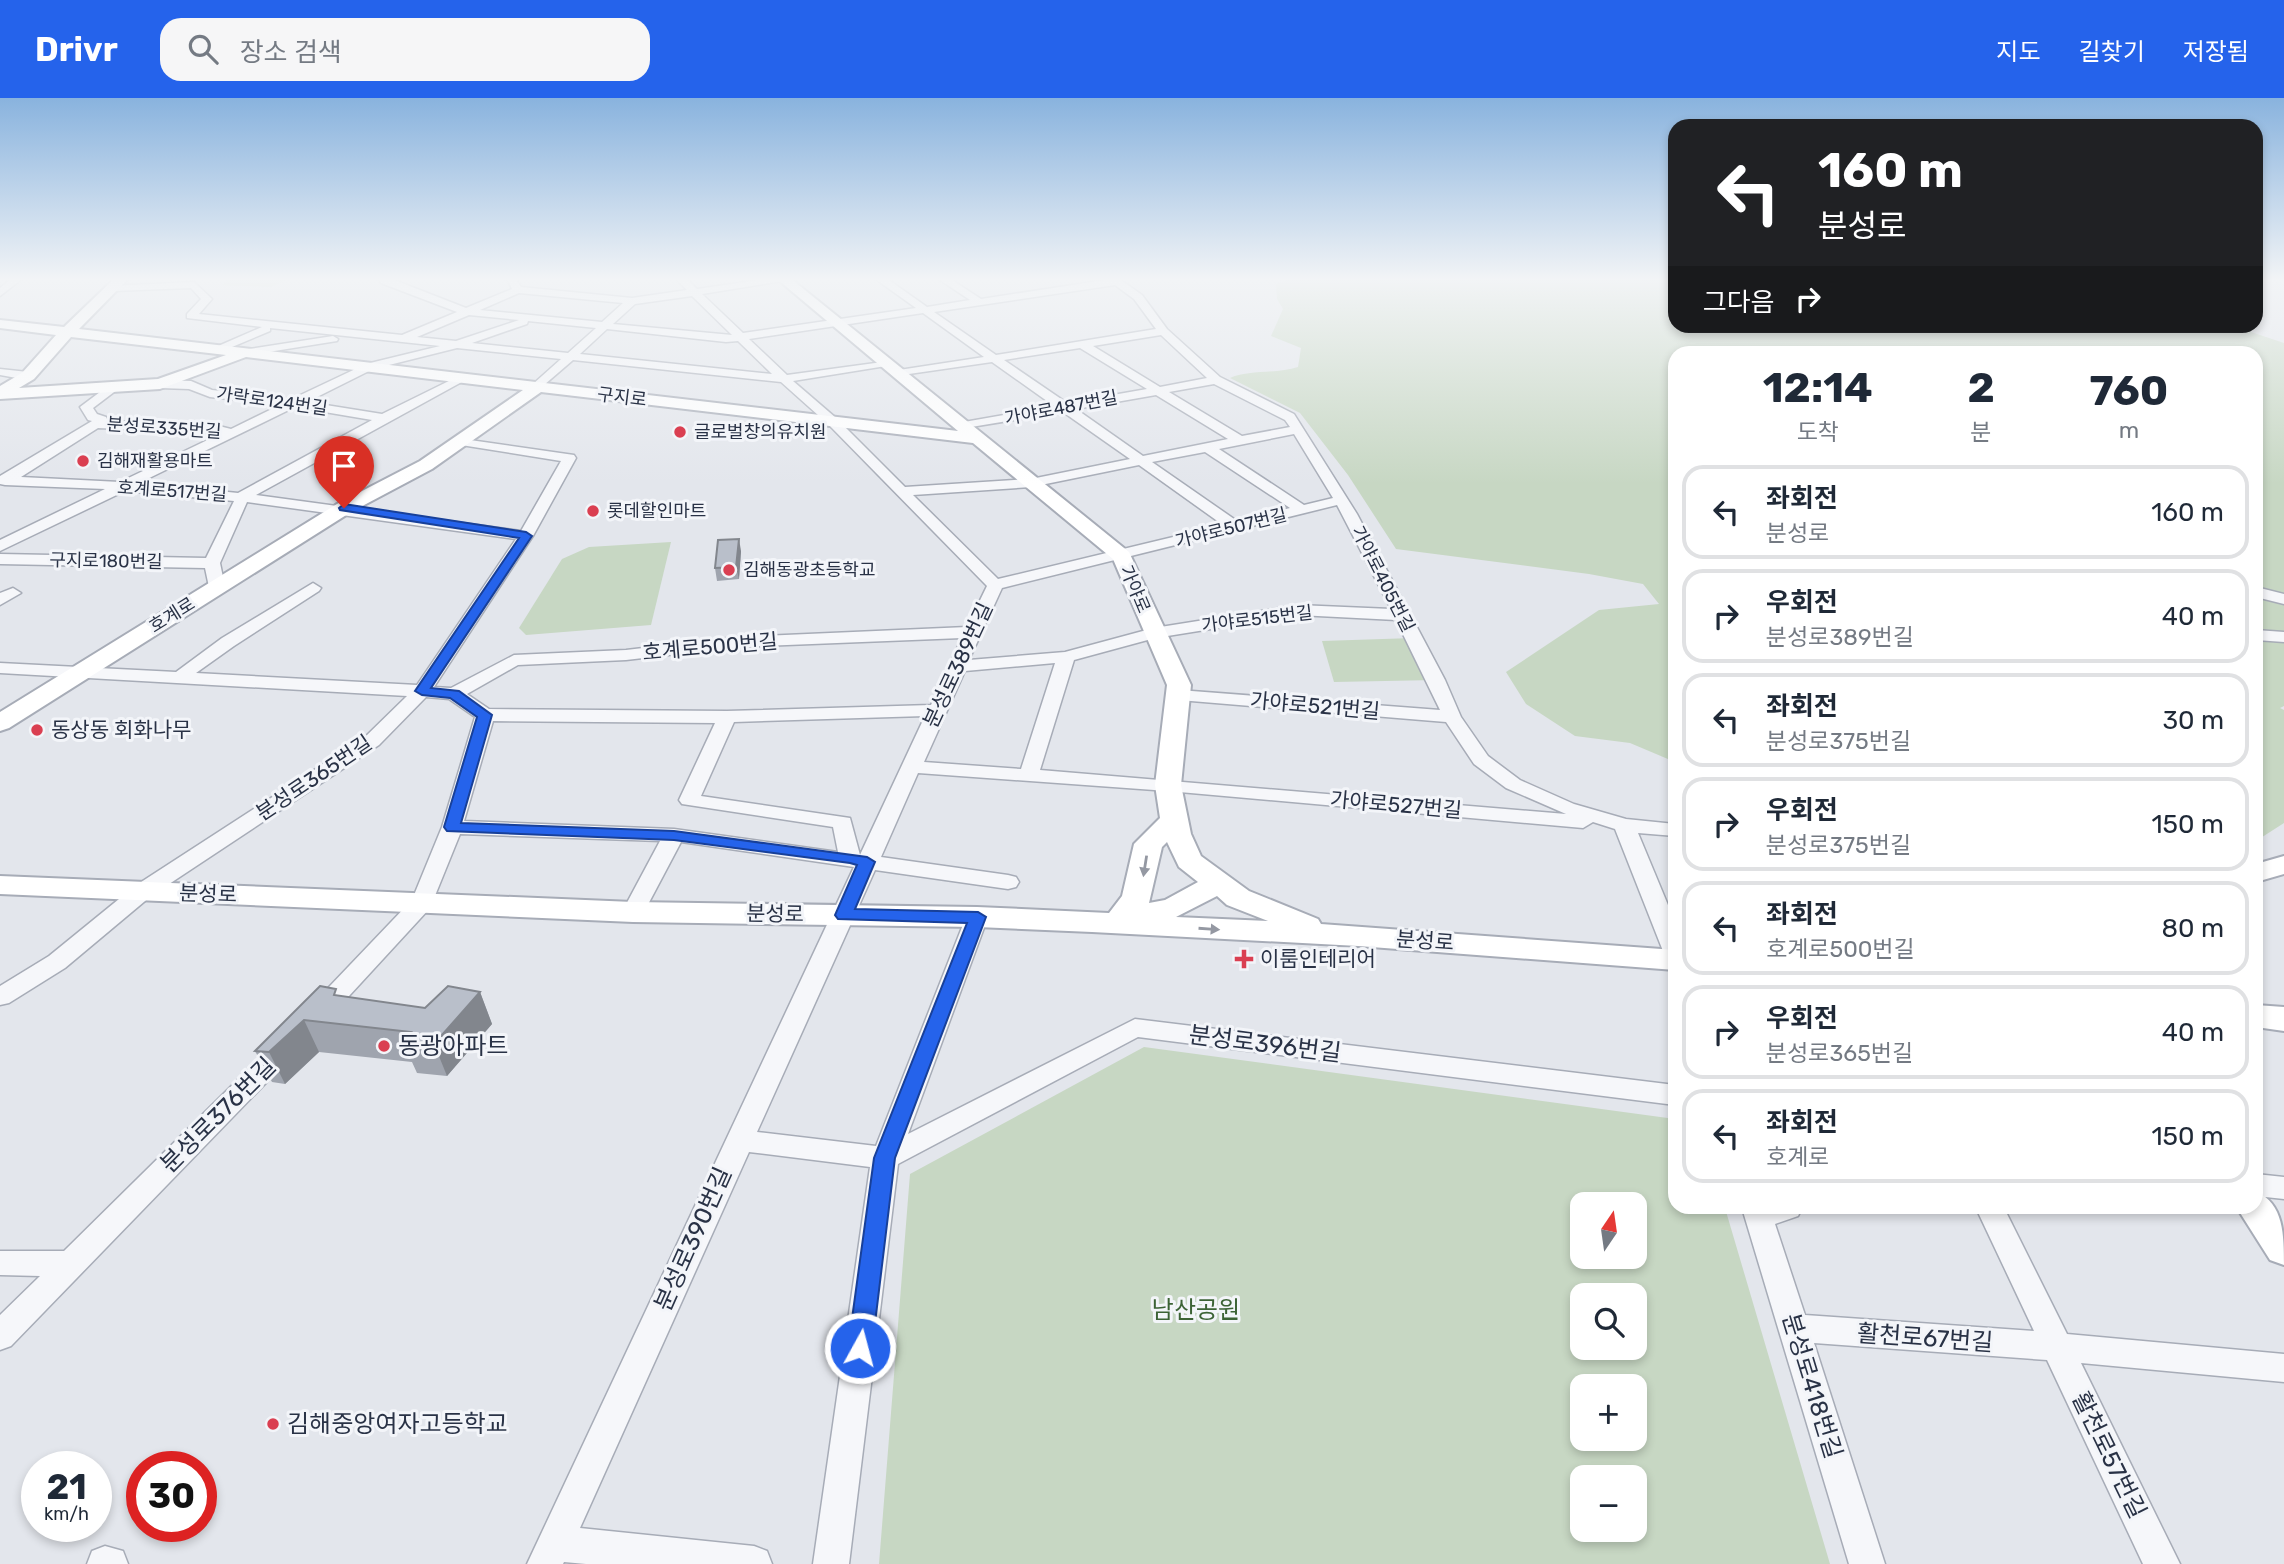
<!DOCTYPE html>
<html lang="ko">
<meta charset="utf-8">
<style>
body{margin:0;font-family:Rubik,"Noto Sans KR",sans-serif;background:#f6f6f7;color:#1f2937;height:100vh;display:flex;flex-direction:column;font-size:26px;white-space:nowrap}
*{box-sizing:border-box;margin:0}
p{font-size:23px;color:#747a83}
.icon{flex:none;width:38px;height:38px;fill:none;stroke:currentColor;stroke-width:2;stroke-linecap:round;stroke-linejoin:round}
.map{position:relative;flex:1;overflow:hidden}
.details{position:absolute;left:1668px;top:248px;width:595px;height:868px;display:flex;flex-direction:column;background:#fff;border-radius:21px;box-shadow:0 4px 10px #0003}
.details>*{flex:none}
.guide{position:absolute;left:1668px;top:21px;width:595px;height:214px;border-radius:21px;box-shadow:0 4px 10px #0003;background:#202124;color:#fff;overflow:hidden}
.needle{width:46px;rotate:13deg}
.controls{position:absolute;left:1570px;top:1094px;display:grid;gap:14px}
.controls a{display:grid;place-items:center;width:77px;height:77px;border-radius:14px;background:#fff;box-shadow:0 4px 10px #0003;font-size:35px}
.speed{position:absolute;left:21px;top:1353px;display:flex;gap:14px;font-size:35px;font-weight:700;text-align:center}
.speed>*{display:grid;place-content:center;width:91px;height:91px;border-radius:50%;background:#fff;box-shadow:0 4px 10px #0003;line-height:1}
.speed small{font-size:18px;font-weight:400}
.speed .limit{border:10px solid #d22;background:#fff;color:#111}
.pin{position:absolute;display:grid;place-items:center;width:60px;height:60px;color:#fff;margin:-72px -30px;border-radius:50% 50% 50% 0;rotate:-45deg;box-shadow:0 0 7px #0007}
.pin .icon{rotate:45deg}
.me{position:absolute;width:77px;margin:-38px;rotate:7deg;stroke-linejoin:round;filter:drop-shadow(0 0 5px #0008)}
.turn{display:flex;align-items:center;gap:24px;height:147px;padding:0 35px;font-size:32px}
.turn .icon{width:91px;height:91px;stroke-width:2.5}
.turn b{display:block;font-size:49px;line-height:60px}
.then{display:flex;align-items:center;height:66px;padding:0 35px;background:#0003;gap:14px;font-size:26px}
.eta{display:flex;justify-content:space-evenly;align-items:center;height:119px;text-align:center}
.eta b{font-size:42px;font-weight:700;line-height:49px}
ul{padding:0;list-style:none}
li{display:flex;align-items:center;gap:21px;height:94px;margin:0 14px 10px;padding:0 21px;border:4px solid #e0e1e3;border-radius:21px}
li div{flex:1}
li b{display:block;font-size:26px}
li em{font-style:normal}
header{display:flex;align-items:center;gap:42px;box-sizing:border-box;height:98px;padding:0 35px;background:#2563eb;color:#fff}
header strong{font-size:33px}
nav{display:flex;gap:38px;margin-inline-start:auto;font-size:24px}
.search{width:490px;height:63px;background:#f6f6f7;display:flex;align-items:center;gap:18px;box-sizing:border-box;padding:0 24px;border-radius:21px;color:#747a83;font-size:26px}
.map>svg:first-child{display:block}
</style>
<header>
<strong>Drivr</strong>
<div class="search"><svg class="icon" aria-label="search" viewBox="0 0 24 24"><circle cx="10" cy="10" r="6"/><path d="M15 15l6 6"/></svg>장소 검색</div>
<nav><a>지도</a><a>길찾기</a><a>저장됨</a></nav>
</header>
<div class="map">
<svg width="2284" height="1466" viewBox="0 0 2284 1466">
<rect width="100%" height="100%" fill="#e3e6ec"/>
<g fill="#c7d7c3" fill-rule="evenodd">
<path d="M231,180H290L271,189L222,187Z"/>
<path d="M1292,180H1675V228H2250L2248,233L2284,245V608L2280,610L2284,612V725L2256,743V256H1675V664L1630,645L1575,638L1526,606L1506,574L1599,512L1659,506L1643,486L1589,476L1396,451L1348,377L1300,315L1230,280C1246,272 1276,276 1298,269L1301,250L1271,238L1283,211L1277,201L1276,186Z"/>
<path d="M671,444L651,527L526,537L519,530L562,461L589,449Z"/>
<path d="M1413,540L1436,582L1334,584L1322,543Z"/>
<path d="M1144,949L1675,1021V1110H1725L1830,1466H879L910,1076ZM1634,1106V1158H1582V1106ZM1634,1197V1250H1582V1197ZM1634,1288V1340H1582V1288ZM1582,1379H1634V1432H1582Z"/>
</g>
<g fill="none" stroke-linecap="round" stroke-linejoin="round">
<defs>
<g id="street">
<path d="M12,180H23L0,198V190Z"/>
<path d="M379,180H389L466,210L512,191L507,180H515L521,189L632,200L687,192L675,180H686L697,191L773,180H801L702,196L743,235L916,210L874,180H886L927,209L970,202L937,180H949L981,201L1118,180L1142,197L1167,231L1220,279L1294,316L1357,416L1445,582L1461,619L1488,658L1520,682L1574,706L1626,721L1675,726V738L1638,735L1675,824V861L1667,858L1663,853L1615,731L1593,724L1583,730L1168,693L918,675L881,759L1008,777L1016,779L1019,784L1016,789L1008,791L875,772L757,1034L876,1048L966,819L969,814L977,812L985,814L988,819L908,1036L1135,921L1675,987V1007L1138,939L898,1066L849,1466H813L870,1069L749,1054L580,1430L754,1448L767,1453L772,1466H586L564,1464L563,1466H527L854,769L681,744L644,814L641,819L633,821L625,819L622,814L660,743L460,736L430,810L326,923L317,926L308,923L305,917L308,911L412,802L442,729L475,619L449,601L426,599L379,647L151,798L65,870L9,905L0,907V888L49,858L135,788L365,639L407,598L0,575V565L176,574L222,540L313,485L321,490L319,493L234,548L196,575L417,587L516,441L247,404L220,465L225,489L217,494L209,489L205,470L0,466V456L206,460L234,403L125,393L0,453V442L105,391L5,387L0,386V378L92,323L88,322L80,309L112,285L122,288L93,310L97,316L106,319L108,323L215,327L231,331L280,307L210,299L189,291L160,290L154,286L160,282L191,283L212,292L292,301L366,266L440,248L270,230V233L220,254L214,251L216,249L262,229L187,220V216L201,201L191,190L113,193L108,190L109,188L194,184L212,201L199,216L402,237L457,214L381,185ZM1115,187L1134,201L1156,231L996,257L934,214ZM519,195L623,205L602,224L480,212ZM692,198L732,237L613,226L635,206ZM923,215L984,259L899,272L895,274V278L992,264L1054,308L964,324L958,328L959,331L1063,314L1130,361L1031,381L905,389L836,320L793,283L886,268L892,265L890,263L787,277L749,241ZM469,217L519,222L456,243L417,239ZM528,223L596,230L568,255L472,245L527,226ZM607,231L726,244L738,243L772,276L580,256ZM1161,237L1207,280L1160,289L1093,248ZM457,250L561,261L533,286V292L537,293L573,262L781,284L828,326L987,488L967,529L737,539L626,552L514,557L451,590L434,589L533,438L576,360L574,357L456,340L454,343L461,347L561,363L521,433L256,397L469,280L459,278L382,316L307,304L373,271ZM1080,250L1147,291L1067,305L1004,262ZM1214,286L1285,322L1290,329L1242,338L1169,294ZM1156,297L1228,341L1143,358L1076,311ZM295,309L372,322L238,395L139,385ZM98,330L215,335L220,336L120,384L21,379ZM1294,336L1333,400L1304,407L1219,351ZM1205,354L1290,410L1237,423L1152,364ZM1139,367L1223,427L998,481L913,397L1031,389ZM1337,407L1391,511L1298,507L1154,530L1065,554L969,562L1002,490ZM1298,517L1396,522L1440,612L1179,592L1170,597L1179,602L1446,624L1474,666L1506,690L1566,716L1040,672L1074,562L1155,540ZM962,540L931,607L727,613L489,611L467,596L518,567L626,562L737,549ZM1055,565L1021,671L924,664L965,573ZM925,618L860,757L850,720L701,698L734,624ZM493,623L715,625L679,702L682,706L833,729L838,754L674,731L464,723Z"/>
<path d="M333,238L338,241L337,243L249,257L243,254L249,251Z"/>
<path d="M0,271L28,274L34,278L28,282L0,277Z"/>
<path d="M2256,489L2284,496V506L2256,499Z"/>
<path d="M13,490L21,495L0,507V495Z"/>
<path d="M2256,532L2284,534V544L2256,542Z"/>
<path d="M285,941L294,944L298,950L294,956L11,1248L0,1252V1217L40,1178L0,1177V1153H64L276,944Z"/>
<path d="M2256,1076L2284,1079V1101L2256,1098Z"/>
<path d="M1742,1110H1802L1798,1118L1775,1126L1805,1217L2034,1233L1976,1110H2004L2067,1236L2284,1256V1284L2081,1265L2180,1466H2143L2047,1262L1814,1245L1885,1466H1849Z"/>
<path d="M105,1448L123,1453L128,1466H87L92,1453Z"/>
</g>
<g id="secondary">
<path d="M115,180H129L79,231L958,333L776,180H790L1129,454L1191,587L1181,687L1191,736L1201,758L1249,793L1318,821L1321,826L1675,852V872L1358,848L1092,834L977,829L633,824L0,796V778L633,804L977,809L1109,815L1122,798L1134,746L1160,720L1155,687L1167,587L1113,461L973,345L541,294L432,371L351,414L9,630L0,633V614L337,406L420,363L523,292L246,259L160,291L0,301V288L22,275L56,237L0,230V222L64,229ZM71,239L226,257L158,281L19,290L34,281ZM1167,744L1179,769L1198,784L1165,802L1149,805L1162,749ZM1217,798L1227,807L1268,823L1176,819Z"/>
<path d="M2284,758V776L2256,784V766Z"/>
<path d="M2256,907L2284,909V933L2256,929Z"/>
<path d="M2256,1094C2284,1105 2284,1138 2284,1167L2270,1162L2237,1110H2256Z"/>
</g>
</defs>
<use href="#street" stroke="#a7acb7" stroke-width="3"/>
<use href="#secondary" stroke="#a7acb7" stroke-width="4"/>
<use href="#street" fill="#f6f7fa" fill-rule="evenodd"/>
<use href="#secondary" fill="#fff" fill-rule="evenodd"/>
</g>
<g fill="#9fa4ae">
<path d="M741,453L739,481L717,483L715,470Z"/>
<path d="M480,894L492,926L447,978L417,975L412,964L319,954L285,986L272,984L255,953L339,898L425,910Z"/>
</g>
<g fill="#82868d">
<path d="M739,441L741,453L739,481L736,469Z"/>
<path d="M480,894L492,926L447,978L434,946Z"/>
<path d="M304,922L319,954L285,986L269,954Z"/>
</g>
<g fill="#b9bfca" stroke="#82868d" stroke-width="2">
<path d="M739,441L736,469L715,470L718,442Z"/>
<path d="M320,888L336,891L334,897L425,910L448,888L480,894L434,946L403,943L411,934L304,922L269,954L255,953Z"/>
</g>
<defs><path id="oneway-solid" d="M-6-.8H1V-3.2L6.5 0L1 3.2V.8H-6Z" transform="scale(1.75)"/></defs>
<g fill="#9498a2">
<use href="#oneway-solid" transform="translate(1145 768) rotate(99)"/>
<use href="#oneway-solid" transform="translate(1209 831) rotate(4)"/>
</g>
<linearGradient id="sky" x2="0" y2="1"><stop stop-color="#89b3de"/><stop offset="0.47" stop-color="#f2f4f6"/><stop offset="1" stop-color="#f2f4f6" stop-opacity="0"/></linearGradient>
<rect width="2284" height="386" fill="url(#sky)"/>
<path fill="#2563eb" stroke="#184099" stroke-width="2" d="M344,406L526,434L532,438L431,590L459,593L492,617L461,725L674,733L867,759L875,764L855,811L978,814L986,819L895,1060L872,1250L868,1257L860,1260L851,1257L848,1250L874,1060L967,825L838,821L835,817L857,767L850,765L674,742L447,733L444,729L477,619L450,600L422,597L415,593L519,440L340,412L339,410Z"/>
<g fill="#da3f51" stroke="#f3f5f9" stroke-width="2.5">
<circle cx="680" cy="334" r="7"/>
<circle cx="83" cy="363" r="7"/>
<circle cx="593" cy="413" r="7"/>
<circle cx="729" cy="472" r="7"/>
<circle cx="37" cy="632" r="7"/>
<path d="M1240.5 850.5h7v7h7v7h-7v7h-7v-7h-7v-7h7z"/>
<circle cx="384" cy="948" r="7"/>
<circle cx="273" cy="1326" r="7"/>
</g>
<g text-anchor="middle" stroke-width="6" stroke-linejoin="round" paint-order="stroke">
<g font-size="18" fill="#293246" stroke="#f3f5f9">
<text transform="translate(622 299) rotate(7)" y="6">구지로</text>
<text transform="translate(272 303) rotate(8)" y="6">가락로124번길</text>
<text transform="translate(1061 310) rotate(-11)" y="6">가야로487번길</text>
<text transform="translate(164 330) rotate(4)" y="6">분성로335번길</text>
<text transform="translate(172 393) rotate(4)" y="6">호계로517번길</text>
<text transform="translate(1231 430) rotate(-14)" y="6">가야로507번길</text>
<text transform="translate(106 463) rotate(1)" y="6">구지로180번길</text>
<text transform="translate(1383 481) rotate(63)" y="6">가야로405번길</text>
<text transform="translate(1135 491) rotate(67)" y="6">가야로</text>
<text transform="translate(172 517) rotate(-32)" y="6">호계로</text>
<text transform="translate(1257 521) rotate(-7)" y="6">가야로515번길</text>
</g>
<g font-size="18" fill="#293246" stroke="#f3f5f9" text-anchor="start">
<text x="694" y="340">글로벌창의유치원</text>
<text x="97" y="369">김해재활용마트</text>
<text x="607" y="419">롯데할인마트</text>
<text x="743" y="478">김해동광초등학교</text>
</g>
<g font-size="21" fill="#293246" stroke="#f3f5f9">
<text transform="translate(710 549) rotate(-5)" y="7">호계로500번길</text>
<text transform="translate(958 567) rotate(-65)" y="7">분성로389번길</text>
<text transform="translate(1315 608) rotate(5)" y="7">가야로521번길</text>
<text transform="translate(314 680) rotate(-34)" y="7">분성로365번길</text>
<text transform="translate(1396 707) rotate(5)" y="7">가야로527번길</text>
<text transform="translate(208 796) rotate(2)" y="7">분성로</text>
<text transform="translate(775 816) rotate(1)" y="7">분성로</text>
<text transform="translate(1425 843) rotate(4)" y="7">분성로</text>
</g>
<g font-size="21" fill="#293246" stroke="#f3f5f9" text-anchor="start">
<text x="51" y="639">동상동 회화나무</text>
<text x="1260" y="868">이룸인테리어</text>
</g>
<g font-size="24" fill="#293246" stroke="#f3f5f9">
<text transform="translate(1265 946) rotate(7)" y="8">분성로396번길</text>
<text transform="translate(218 1017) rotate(-45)" y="8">분성로376번길</text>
<text transform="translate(693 1141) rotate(-66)" y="8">분성로390번길</text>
<text transform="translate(1925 1240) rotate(4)" y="8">활천로67번길</text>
<text transform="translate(1812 1288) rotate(73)" y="8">분성로418번길</text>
<text transform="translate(2109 1357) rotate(64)" y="8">활천로57번길</text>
</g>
<g font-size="24" fill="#293246" stroke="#f3f5f9" text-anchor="start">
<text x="398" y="956">동광아파트</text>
<text x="287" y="1334">김해중앙여자고등학교</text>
</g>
<g font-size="24" fill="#3c6335" stroke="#f3f5f9">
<text x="1196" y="1220">남산공원</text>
</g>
</g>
</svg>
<div class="controls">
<a><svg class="needle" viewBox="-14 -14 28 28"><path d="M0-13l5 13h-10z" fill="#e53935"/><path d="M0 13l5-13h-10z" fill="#747a83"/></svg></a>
<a><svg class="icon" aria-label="search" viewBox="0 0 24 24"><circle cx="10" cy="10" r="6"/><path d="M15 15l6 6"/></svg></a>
<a>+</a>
<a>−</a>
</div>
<div class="speed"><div>21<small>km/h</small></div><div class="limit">30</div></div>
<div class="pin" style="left:344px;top:410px;background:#d93025"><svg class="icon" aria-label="arrive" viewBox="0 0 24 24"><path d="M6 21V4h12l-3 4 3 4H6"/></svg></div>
<svg class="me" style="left:860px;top:1250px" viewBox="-20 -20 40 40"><circle r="17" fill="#2563eb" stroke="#fff" stroke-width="3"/><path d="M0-11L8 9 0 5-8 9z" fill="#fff"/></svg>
<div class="guide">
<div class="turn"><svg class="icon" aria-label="left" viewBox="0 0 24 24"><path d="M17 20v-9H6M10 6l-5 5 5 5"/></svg><div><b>160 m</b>분성로</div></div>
<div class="then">그다음<svg class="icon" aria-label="right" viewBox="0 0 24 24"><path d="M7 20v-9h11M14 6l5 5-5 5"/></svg></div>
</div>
<section class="details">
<div class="eta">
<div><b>12:14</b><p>도착</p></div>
<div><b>2</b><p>분</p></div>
<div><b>760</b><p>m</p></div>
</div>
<ul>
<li><svg class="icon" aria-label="left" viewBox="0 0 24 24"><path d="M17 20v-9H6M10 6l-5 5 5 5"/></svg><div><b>좌회전</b><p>분성로</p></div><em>160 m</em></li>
<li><svg class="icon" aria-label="right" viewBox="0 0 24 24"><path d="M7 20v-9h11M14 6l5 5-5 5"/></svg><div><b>우회전</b><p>분성로389번길</p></div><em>40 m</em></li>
<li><svg class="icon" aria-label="left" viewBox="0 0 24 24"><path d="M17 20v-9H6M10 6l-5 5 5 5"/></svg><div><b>좌회전</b><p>분성로375번길</p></div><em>30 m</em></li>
<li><svg class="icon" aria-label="right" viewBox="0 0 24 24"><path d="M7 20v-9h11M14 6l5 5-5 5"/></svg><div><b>우회전</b><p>분성로375번길</p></div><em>150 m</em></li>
<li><svg class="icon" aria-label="left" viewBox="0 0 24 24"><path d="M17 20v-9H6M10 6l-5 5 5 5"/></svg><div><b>좌회전</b><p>호계로500번길</p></div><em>80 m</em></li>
<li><svg class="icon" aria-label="right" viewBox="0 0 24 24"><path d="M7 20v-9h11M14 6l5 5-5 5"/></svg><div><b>우회전</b><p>분성로365번길</p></div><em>40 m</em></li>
<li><svg class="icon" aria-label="left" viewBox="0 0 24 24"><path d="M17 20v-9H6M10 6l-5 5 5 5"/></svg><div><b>좌회전</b><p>호계로</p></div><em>150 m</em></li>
</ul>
</section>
</div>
